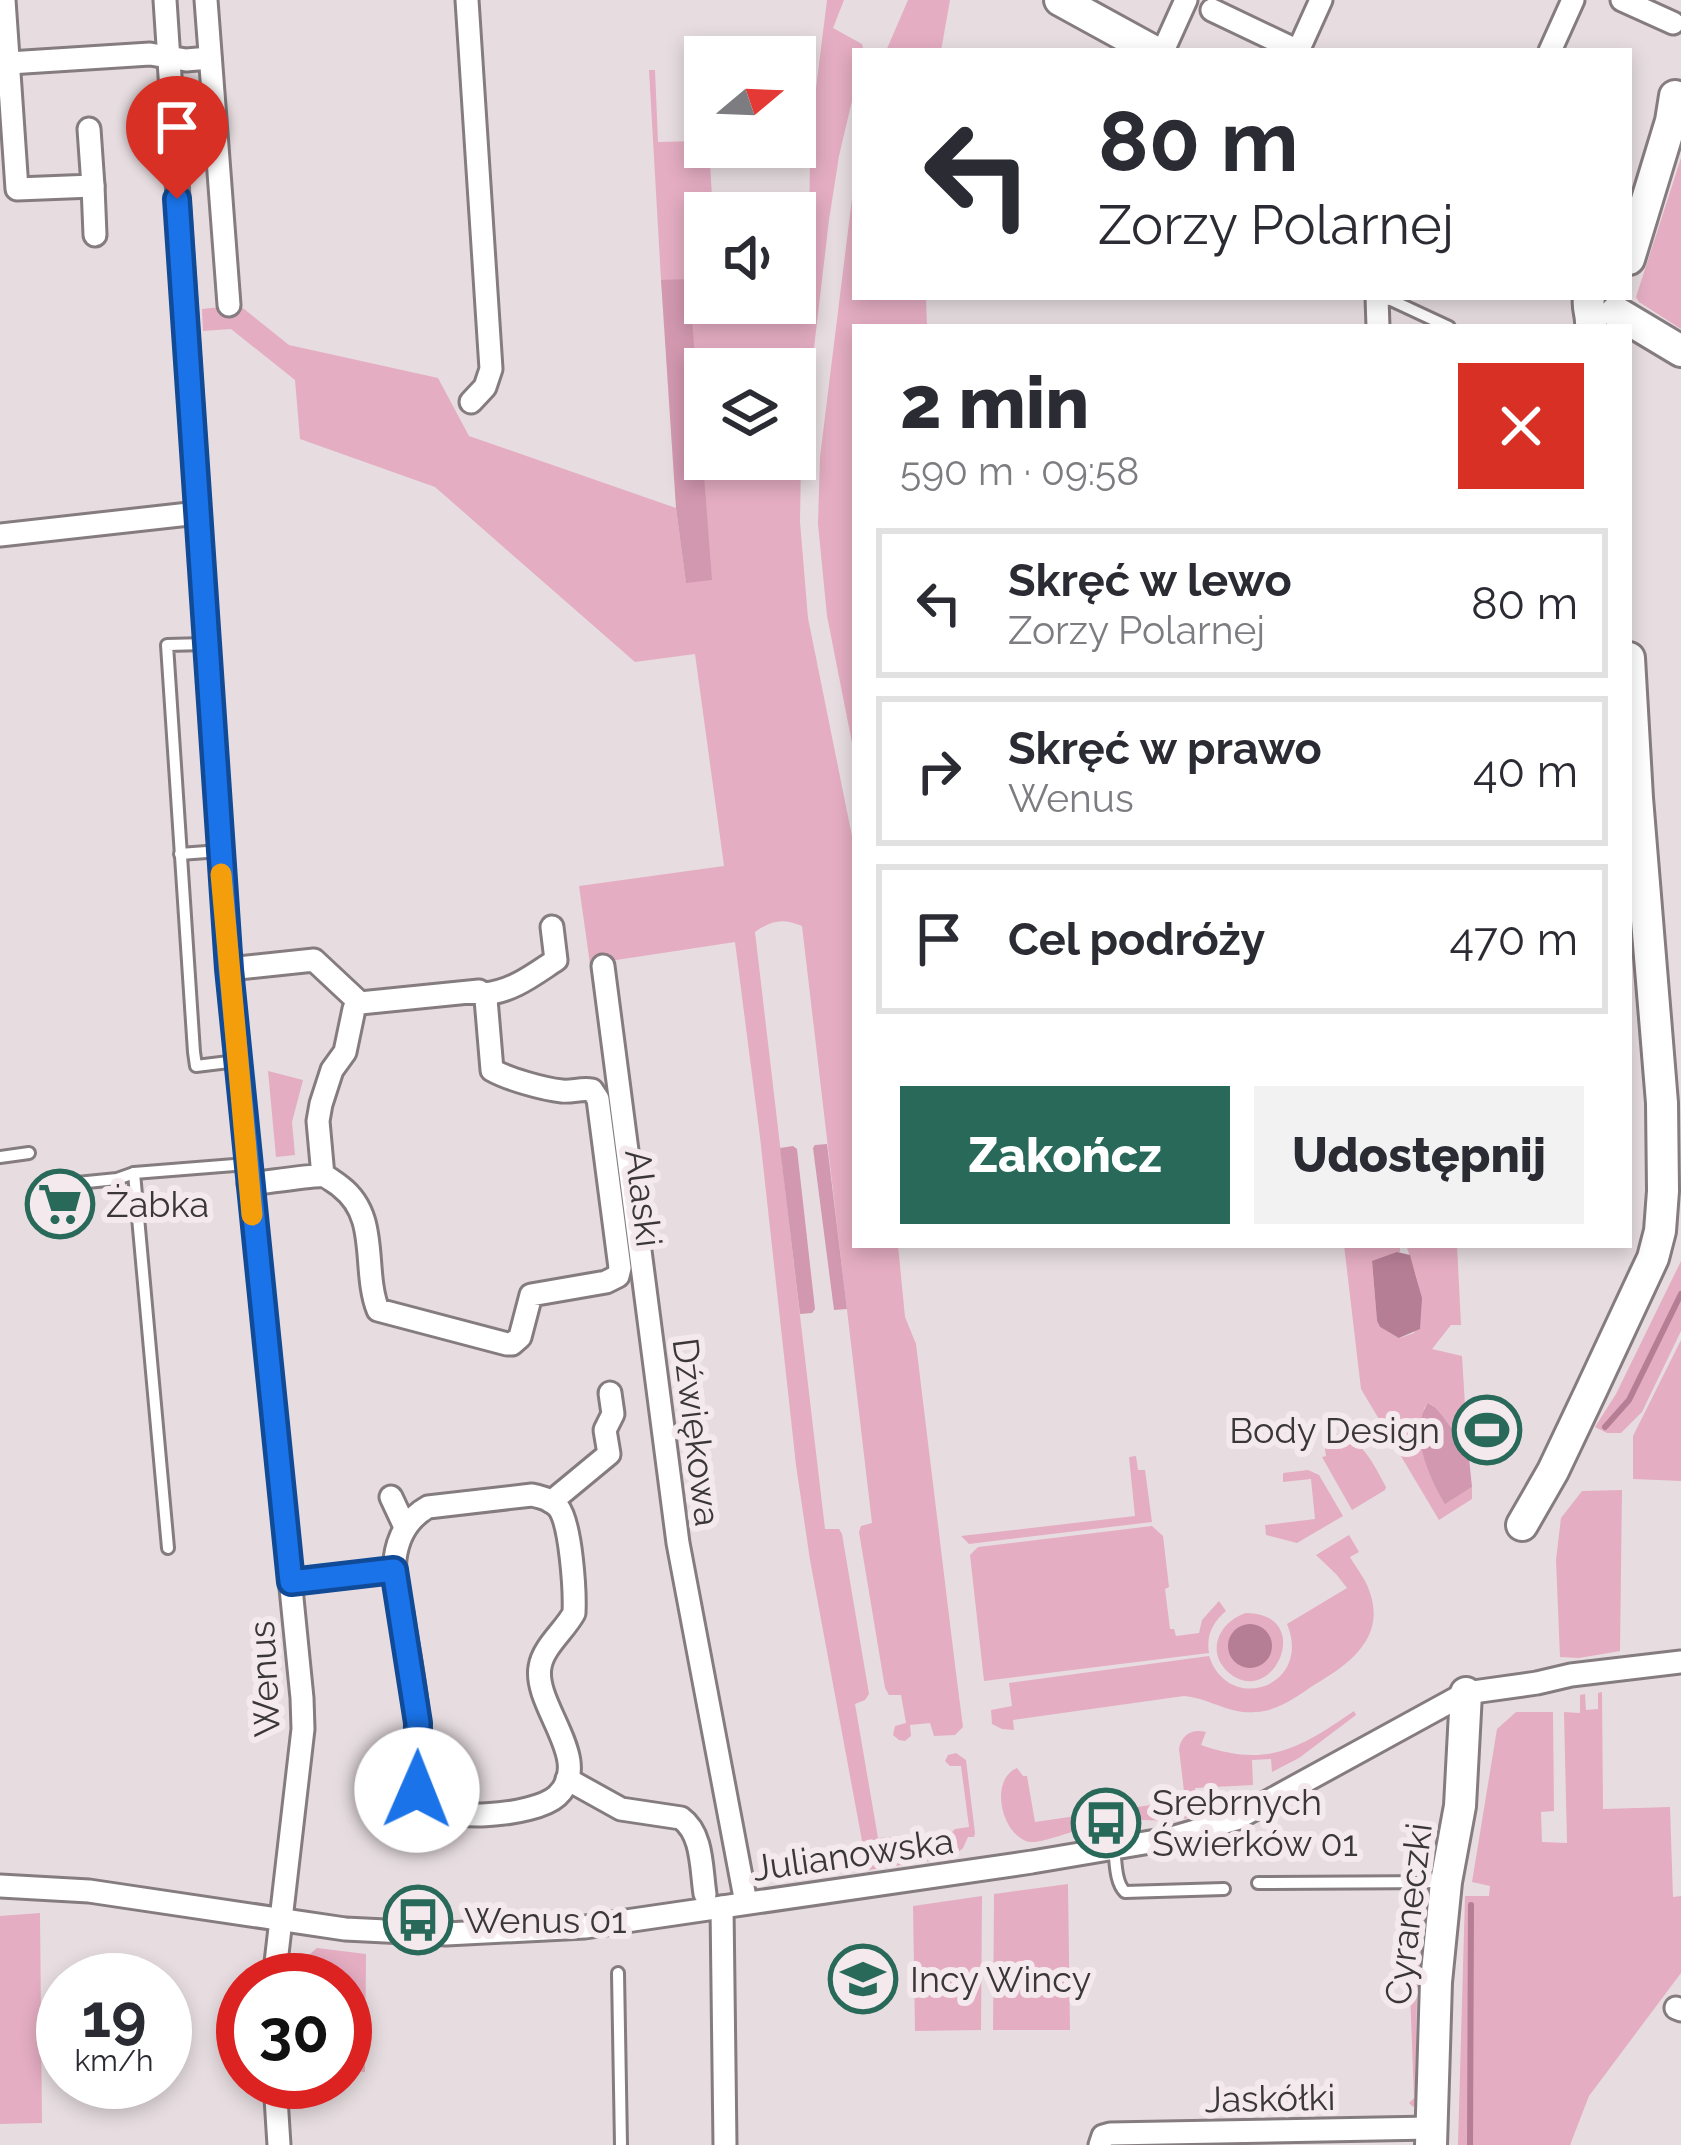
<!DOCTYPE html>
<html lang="pl">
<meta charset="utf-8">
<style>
body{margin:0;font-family:Raleway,sans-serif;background:#f2f2f3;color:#2b2b33;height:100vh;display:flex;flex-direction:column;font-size:45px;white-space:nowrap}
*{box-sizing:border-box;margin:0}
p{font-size:39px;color:#7c7c81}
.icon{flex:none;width:66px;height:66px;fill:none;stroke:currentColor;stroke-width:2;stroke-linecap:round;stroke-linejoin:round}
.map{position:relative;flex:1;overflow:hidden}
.sheet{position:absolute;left:852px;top:324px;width:780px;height:924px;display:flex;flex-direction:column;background:#fff;border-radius:0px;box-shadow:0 6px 18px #0003}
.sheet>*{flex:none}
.guide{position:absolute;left:852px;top:48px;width:780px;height:252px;border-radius:0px;box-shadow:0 6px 18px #0003;background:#fff;color:#2b2b33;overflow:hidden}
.needle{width:78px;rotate:71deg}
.tools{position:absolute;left:684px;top:36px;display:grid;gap:24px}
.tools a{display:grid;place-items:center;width:132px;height:132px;border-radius:0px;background:#fff;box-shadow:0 6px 18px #0003;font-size:60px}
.speed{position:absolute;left:36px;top:1953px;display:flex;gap:24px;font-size:60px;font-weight:700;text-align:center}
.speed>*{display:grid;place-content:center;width:156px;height:156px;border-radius:50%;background:#fff;box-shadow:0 6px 18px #0003;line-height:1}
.speed small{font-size:30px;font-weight:400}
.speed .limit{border:18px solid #d22;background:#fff;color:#111}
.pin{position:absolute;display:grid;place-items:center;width:102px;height:102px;color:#fff;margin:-123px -51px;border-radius:50% 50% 50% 0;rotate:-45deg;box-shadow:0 0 12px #0007}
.pin .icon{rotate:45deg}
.me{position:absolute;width:132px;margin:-66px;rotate:1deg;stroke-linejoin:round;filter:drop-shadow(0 0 9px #0008)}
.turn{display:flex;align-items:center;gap:42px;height:252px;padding:0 48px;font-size:54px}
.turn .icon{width:156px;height:156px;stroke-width:2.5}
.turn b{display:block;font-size:84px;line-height:102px}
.round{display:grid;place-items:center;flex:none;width:126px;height:126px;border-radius:0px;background:#f2f2f3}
.head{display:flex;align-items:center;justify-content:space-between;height:204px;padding:0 48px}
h1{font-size:72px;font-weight:800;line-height:90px}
.primary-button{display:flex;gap:24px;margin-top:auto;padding:24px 48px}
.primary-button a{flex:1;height:138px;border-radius:0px;background:#286959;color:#fff;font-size:48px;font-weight:800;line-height:138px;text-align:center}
.primary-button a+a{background:#f2f2f3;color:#2b2b33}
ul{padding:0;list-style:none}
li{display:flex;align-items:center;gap:36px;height:150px;margin:0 24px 18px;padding:0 24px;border:6px solid #e1e1e2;border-radius:0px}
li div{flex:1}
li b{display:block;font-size:45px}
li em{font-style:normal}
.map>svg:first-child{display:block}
</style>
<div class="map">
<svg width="1681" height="2145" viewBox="0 0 1681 2145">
<rect width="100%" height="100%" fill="#e7dde0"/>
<g fill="#e4adc2" fill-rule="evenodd">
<path d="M827,0H844L833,28L862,44L864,51H855V88L839,156L829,220L801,459L800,522L808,618L855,851V1245H898L905,1317L916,1344L956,1673L963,1727L955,1735L934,1736L930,1723L910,1725L911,1736L905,1741L899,1740L893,1735L895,1726L906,1723L901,1695H889L885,1688L859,1532L861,1526L872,1523L802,926C783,918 772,920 755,932L825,1529H839L842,1534L869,1694L865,1700L855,1704L878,1838L893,1837L896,1839L899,1854L953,1848L951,1833L955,1829L969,1827L961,1766H950L945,1761L948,1755L956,1753L966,1760L975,1833L974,1837H968L963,1848L953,1857L868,1870L866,1862L889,1857V1854L865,1857L810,1560L796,1465L760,1137L735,942L590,964L579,886L724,866L695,654L635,662L435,487L300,439L295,380L231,329L203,331L202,309L239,305L289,345L438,378L469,436L676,508L686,582L689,280H661L649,70H655L658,142L696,141L693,69L705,68V147H709L713,213H705V303H795V276H809L810,137ZM705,369H795V459H705Z"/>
<path d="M908,0H950L941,51H886Z"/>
<path d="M1681,158V329L1639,302L1636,297Z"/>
<path d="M855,174V297H926L927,327H855V758L827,616L818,524L820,457Z"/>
<path d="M268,1071L303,1080L292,1122L295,1155L276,1157Z"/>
<path d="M1344,1245H1400V1252L1372,1262L1377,1321L1380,1327L1400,1338L1414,1333C1429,1303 1415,1273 1406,1245H1457L1461,1325H1451L1432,1349L1462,1356L1467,1438C1447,1433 1446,1412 1429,1403L1424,1408C1421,1447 1423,1470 1446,1503L1472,1487V1499L1439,1520L1361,1389Z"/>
<path d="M1681,1261V1331L1642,1412L1621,1433H1607L1595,1427L1616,1394Z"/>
<path d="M1681,1340V1481L1633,1479V1436Z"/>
<path d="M1334,1433C1364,1440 1372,1462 1386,1487L1385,1490L1352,1510L1322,1457L1326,1456L1323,1435Z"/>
<path d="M1136,1456L1138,1470H1145L1152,1522L969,1544L961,1536L1135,1516L1129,1457Z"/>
<path d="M1308,1470L1319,1475L1343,1516L1297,1543L1266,1535L1265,1525L1315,1519L1311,1479L1283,1482V1473Z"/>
<path d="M1622,1490L1620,1651L1579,1658L1560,1657L1556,1560L1561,1518L1582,1491Z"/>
<path d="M1152,1526L1163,1536L1169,1587L1165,1589L1170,1629H1174L1176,1636L1199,1633L1202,1620L1219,1601L1226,1611C1213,1622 1206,1635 1209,1653L984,1681L970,1555L978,1547Z"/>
<path d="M1349,1535L1359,1552L1350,1557C1356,1568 1365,1578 1369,1590C1387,1637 1350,1664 1314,1685C1296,1697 1278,1711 1256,1712C1230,1715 1209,1698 1184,1696L1013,1720L1014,1730L1002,1729L992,1724L991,1710L1012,1706L1009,1683L1209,1656C1229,1716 1313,1686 1287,1624L1347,1588L1336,1574L1316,1555Z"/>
<path d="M1246,1613C1317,1614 1272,1711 1228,1672C1205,1651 1220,1621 1246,1613Z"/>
<path d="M1602,1692L1603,1809L1670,1807L1673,1897L1681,1896V1973L1589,2096L1570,2145H1458L1465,1896H1489L1490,1886L1472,1882L1497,1729L1516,1712H1553L1554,1811L1541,1812L1542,1842L1567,1843L1564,1712L1580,1713V1695L1585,1694L1586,1710L1598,1709V1693Z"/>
<path d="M1354,1711L1356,1715L1299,1758L1272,1772L1271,1759L1252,1760L1253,1785L1195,1788L1197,1816C1169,1824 1143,1819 1115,1819C1105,1819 1094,1823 1085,1824L1084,1829C1070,1831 1037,1846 1026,1841C1000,1831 990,1779 1017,1768L1023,1776H1027L1035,1822L1185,1800L1179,1749C1181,1735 1192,1728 1206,1732L1201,1745C1267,1768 1299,1749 1354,1711Z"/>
<path d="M1068,1884L1070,2030H993L994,1894Z"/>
<path d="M1412,1892L1421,1893L1426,1903L1417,1998L1415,2105L1413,2107L1409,2103L1414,2098L1407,1910L1412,1908Z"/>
<path d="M982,1896L981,2030L915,2031L913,1906Z"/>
<path d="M40,1913L42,2123L0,2124V1916Z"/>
<path d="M317,1948L366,1954L365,2072L345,2071V1980H296L295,1967Z"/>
</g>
<g fill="#d298af">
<path d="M689,279L712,580L686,583L676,508L661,280Z"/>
<path d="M827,1144L847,1309L834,1310L813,1148L815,1145Z"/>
<path d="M793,1146L797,1149L815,1309L812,1313L800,1314L780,1148Z"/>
<path d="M1428,1403C1446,1411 1447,1433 1467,1438L1472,1487L1445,1504C1429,1477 1408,1432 1428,1403Z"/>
</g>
<g fill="#b67e95">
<path d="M1397,1252L1410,1255L1422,1298L1420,1329L1399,1338L1380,1327L1377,1321L1372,1261Z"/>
<circle cx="1250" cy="1646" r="22"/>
</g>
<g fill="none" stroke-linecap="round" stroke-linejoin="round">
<g stroke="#b67e95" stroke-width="6">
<path d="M1605,1427L1629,1400L1681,1294"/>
<path d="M1470,2145L1471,1905"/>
</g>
<defs>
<g id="lane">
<path d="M1377,299L1391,300L1449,327"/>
<path d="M206,644L167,645L194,1052L196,1066L237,1061"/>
<path d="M180,854L220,851"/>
<path d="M0,1157L29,1153"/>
<path d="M134,1173L168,1548"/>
<path d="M47,1186L117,1179L134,1173L247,1164"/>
<path d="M1114,1848C1116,1862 1115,1882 1125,1892L1224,1889"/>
<path d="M1258,1883L1440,1882"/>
<path d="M618,1973L621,2145"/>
</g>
<g id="street">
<path d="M4,0L17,189L93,186L89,129"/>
<path d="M165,0L229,969L302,1698L303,1729L274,1980"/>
<path d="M206,0L229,305"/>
<path d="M467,0L491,369L485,387L471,402"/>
<path d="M1622,0L1673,23"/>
<path d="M1212,10L1298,51L1321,0"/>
<path d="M1163,51L1186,0"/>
<path d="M1550,51L1573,0"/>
<path d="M9,63L150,54L186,60L210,58"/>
<path d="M93,186L95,235"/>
<path d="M1377,297L1378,327"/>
<path d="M0,535L198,513"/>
<path d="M603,966L678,1543L746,1903"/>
<path d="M229,969L314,960L360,1003"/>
<path d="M483,994C512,992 533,975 556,960L552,927"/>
<path d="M249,1184C263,1183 315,1174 325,1176C327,1177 339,1185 341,1187C380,1217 362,1269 378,1310L507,1344H512L520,1337L531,1295L606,1282L618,1276L620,1268L598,1099L592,1090C581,1088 573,1092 562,1091C543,1089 508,1079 492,1070L486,999L479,991L360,1003L354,1009L345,1052L332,1070L321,1104L318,1121L323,1176"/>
<path d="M532,1495C541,1497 551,1499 558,1507C571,1523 575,1591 574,1613C565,1630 543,1647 540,1667C533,1706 595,1761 557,1796C535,1816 436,1826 419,1796C409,1776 419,1745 418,1723C416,1687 407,1649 402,1613C399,1596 393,1577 395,1559C398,1536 408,1518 428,1507Z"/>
<path d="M391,1497L405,1527"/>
<path d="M551,1502L609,1454L605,1430L613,1414L610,1393"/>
<path d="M291,1582L395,1570"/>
<path d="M567,1779L621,1809L681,1818C703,1834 701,1868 705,1894"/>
<path d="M0,1886L89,1891L345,1929L446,1934L585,1927L1032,1862L1168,1839L1236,1819L1466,1693L1537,1683L1571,1675L1681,1662"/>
<path d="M722,1907L725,2145"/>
<path d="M1676,2008L1681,2010"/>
<path d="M275,2082L279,2145"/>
<path d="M1100,2145L1103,2136L1110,2134L1431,2128"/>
</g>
<g id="secondary">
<path d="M1060,0L1153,51"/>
<path d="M1629,259L1671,121L1675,96"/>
<path d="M1589,297C1587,307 1592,315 1591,327"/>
<path d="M1616,312L1681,351"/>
<path d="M1522,1525L1553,1471L1590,1393L1653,1258L1660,1231L1663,1191L1662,1103L1637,798L1629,658"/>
<path d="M1431,2145L1436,1982L1446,1882L1460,1806L1466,1693"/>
</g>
</defs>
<use href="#lane" stroke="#857c7f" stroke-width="16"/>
<use href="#street" stroke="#857c7f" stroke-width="27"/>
<use href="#secondary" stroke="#857c7f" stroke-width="36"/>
<use href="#lane" stroke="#fff" stroke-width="10"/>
<use href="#street" stroke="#fff" stroke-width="21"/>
<use href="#secondary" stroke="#fff" stroke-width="30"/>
</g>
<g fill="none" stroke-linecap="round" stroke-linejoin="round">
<defs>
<path id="route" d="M177,199L229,969L291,1582L394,1570L418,1723L417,1790"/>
</defs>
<use href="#route" stroke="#114b97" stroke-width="30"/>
<use href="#route" stroke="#1a73e8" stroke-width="21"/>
<path stroke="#f59e0b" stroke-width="21" d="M221,874L252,1215"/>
</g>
<defs>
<symbol id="supermarket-ring" viewBox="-11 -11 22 22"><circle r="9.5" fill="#f4eaed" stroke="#286959" stroke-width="1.5"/><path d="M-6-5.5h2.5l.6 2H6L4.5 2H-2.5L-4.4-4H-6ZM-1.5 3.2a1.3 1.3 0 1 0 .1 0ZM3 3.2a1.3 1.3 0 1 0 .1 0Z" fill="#286959"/></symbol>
<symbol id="stadium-ring" viewBox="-11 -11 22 22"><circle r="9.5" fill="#f4eaed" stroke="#286959" stroke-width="1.5"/><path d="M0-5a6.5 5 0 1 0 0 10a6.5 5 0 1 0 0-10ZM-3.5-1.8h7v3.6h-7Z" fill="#286959"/></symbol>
<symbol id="bus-ring" viewBox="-11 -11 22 22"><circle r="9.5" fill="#f4eaed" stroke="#286959" stroke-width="1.5"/><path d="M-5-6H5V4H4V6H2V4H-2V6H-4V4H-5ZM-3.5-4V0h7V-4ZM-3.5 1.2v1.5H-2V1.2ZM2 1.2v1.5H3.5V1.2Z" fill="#286959"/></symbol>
<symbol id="school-ring" viewBox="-11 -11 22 22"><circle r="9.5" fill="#f4eaed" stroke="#286959" stroke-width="1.5"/><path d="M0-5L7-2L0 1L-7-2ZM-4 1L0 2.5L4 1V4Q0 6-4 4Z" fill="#286959"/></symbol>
</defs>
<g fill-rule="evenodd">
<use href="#supermarket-ring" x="22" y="1166" width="76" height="76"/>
<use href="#stadium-ring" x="1449" y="1392" width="76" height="76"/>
<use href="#bus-ring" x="1068" y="1785" width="76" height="76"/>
<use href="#bus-ring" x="380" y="1882" width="76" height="76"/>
<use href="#school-ring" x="825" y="1941" width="76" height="76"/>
</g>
<g text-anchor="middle" stroke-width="12" stroke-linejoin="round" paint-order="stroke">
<g font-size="36" fill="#3b3739" stroke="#f4eaed">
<text transform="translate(644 1198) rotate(83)" y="13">Alaski</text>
<text transform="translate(697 1432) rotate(83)" y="13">Dźwiękowa</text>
<text transform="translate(264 1679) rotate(-93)" y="13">Wenus</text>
<text transform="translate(853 1854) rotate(-8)" y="13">Julianowska</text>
<text transform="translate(1408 1914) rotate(-83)" y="13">Cyraneczki</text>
<text transform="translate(1270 2098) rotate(-1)" y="13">Jaskółki</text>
</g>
<g font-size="36" fill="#3b3739" stroke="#f4eaed" text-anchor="start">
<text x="106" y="1217">Żabka</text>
<text x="1440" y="1443" text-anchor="end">Body Design</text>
<text x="1152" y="1815">Srebrnych<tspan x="1152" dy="41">Świerków 01</tspan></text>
<text x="464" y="1933">Wenus 01</text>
<text x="910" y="1992">Incy Wincy</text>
</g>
</g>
</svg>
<div class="tools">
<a><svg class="needle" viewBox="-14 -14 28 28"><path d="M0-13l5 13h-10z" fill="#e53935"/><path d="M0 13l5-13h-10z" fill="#7c7c81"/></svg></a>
<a><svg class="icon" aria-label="sound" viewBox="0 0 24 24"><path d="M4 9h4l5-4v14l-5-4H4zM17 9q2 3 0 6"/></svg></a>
<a><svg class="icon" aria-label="layers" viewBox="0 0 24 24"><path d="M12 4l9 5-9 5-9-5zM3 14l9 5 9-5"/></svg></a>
</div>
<div class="speed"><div>19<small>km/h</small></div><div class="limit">30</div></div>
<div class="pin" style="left:177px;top:199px;background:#d93025"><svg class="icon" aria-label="arrive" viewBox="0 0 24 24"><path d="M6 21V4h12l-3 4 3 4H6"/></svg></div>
<svg class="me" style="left:417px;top:1790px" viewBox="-20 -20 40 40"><circle r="19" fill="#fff"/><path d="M0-13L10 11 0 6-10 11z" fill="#1a73e8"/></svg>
<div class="guide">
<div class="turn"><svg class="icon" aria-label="left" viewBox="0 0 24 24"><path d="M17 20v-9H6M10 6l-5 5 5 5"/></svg><div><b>80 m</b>Zorzy Polarnej</div></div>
</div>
<section class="sheet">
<div class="head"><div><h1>2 min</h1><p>590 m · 09:58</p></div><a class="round" style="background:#d93025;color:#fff"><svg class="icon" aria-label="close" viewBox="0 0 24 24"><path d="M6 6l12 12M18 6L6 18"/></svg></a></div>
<ul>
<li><svg class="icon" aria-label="left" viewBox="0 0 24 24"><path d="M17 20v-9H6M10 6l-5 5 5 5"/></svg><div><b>Skręć w lewo</b><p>Zorzy Polarnej</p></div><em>80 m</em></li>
<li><svg class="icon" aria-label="right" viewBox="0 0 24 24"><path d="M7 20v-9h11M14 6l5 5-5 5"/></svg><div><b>Skręć w prawo</b><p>Wenus</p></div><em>40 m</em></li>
<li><svg class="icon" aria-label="arrive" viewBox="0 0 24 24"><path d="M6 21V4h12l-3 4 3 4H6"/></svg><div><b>Cel podróży</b></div><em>470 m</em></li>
</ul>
<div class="primary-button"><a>Zakończ</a><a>Udostępnij</a></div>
</section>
</div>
